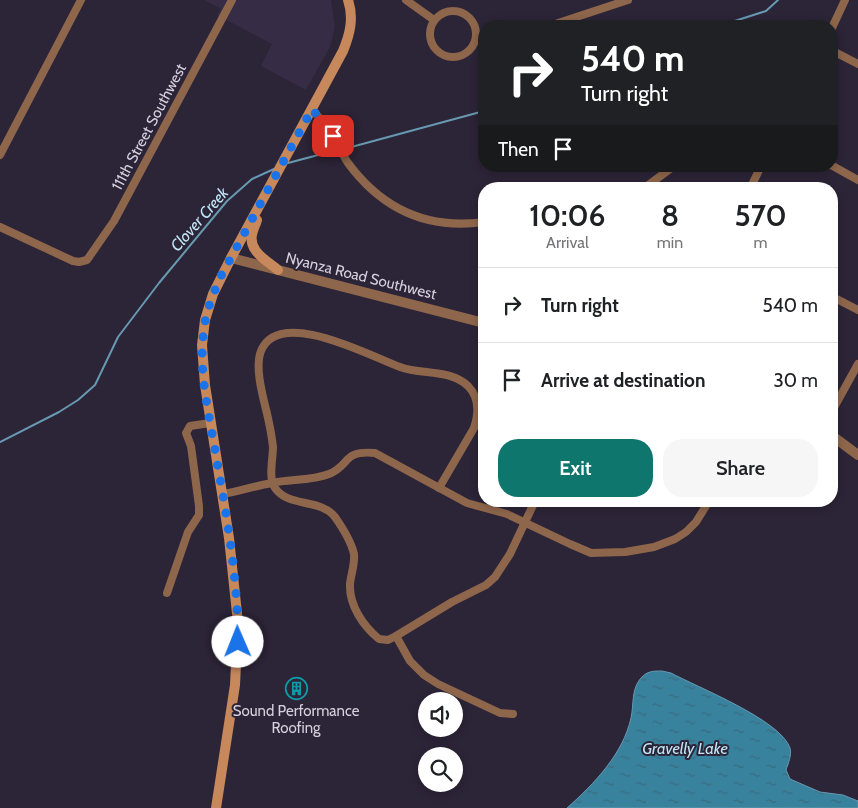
<!DOCTYPE html>
<style>
body{margin:0;font-family:Cabin,sans-serif;background:#f6f6f6;color:#202124;height:100vh;display:flex;flex-direction:column;font-size:19px;white-space:nowrap}
*{box-sizing:border-box;margin:0}
p{font-size:16px;color:#757577}
.icon{flex:none;width:28px;height:28px;fill:none;stroke:currentColor;stroke-width:2;stroke-linecap:round;stroke-linejoin:round}
.map{position:relative;flex:1;overflow:hidden}
.sheet{position:absolute;left:478px;top:182px;width:360px;height:325px;display:flex;flex-direction:column;background:#fff;border-radius:20px;box-shadow:0 2px 8px #0003}
.sheet>*{flex:none}
.guide{position:absolute;left:478px;top:20px;width:360px;height:152px;border-radius:20px;box-shadow:0 2px 8px #0003;background:#202124;color:#fff;overflow:hidden}
.buttons{position:absolute;left:418px;top:692px;display:grid;gap:10px}
.buttons a{display:grid;place-items:center;width:45px;height:45px;border-radius:50%;background:#fff;box-shadow:0 2px 8px #0003;font-size:25px}
.pin{position:absolute;display:grid;place-items:center;width:42px;height:42px;color:#fff;margin:-21px;border-radius:10px;box-shadow:0 2px 8px #0006}
.me{position:absolute;width:55px;margin:-28px;rotate:359deg;stroke-linejoin:round;filter:drop-shadow(0 0 4px #0008)}
.turn{display:flex;align-items:center;gap:18px;height:105px;padding:0 20px;font-size:22px}
.turn .icon{width:65px;height:65px;stroke-width:2.5}
.turn b{display:block;font-size:35px;line-height:42px}
.then{display:flex;align-items:center;height:48px;padding:0 20px;background:#0003;gap:10px;font-size:19px}
.eta{display:flex;justify-content:space-evenly;align-items:center;height:85px;text-align:center}
.eta b{font-size:30px;font-weight:600;line-height:35px}
.button{display:flex;gap:10px;margin-top:auto;padding:10px 20px}
.button a{flex:1;height:58px;border-radius:20px;background:#0f766e;color:#fff;font-size:20px;font-weight:600;line-height:58px;text-align:center}
.button a+a{background:#f6f6f6;color:#202124}
ul{padding:0;list-style:none}
li{display:flex;align-items:center;gap:15px;height:75px;padding:0 20px;border-top:1px solid #e0e0e0}
li div{flex:1}
li b{display:block;font-size:19px}
li em{font-style:normal}
.map>svg:first-child{display:block}
</style>
<div class="map">
<svg width="858" height="808" viewBox="0 0 858 808">
<defs>
<pattern id="water-ripples" width="26" height="14" patternUnits="userSpaceOnUse" patternTransform="scale(1.25)"><rect width="26" height="14" fill="#38829e"/><path d="M2 4q2-2 4 0t4 0M15 11q2-2 4 0t4 0" fill="none" stroke="#3b6a7e"/></pattern>
</defs>
<rect width="100%" height="100%" fill="#2c2437"/>
<path fill="#362c45" d="M204,0H331L335,27L330,47L306,90L261,66L272,44L217,15L221,9Z"/>
<path fill="url(#water-ripples)" stroke="#6799b1" d="M662,671L671,673C697,687 781,720 790,748C792,755 788,764 786,770L790,779L820,792L843,795L858,801V808H567C594,784 623,754 631,718C634,705 631,689 641,678C647,671 653,671 662,671Z"/>
<g fill="none" stroke-linecap="round" stroke-linejoin="round">
<g stroke="#6799b1" stroke-width="2">
<path d="M719,26L766,11L778,0"/>
<path d="M344,149L484,111"/>
<path d="M288,163L337,150"/>
<path d="M0,442L59,412L78,400L95,385L118,337L159,283L227,201L252,179L274,169"/>
</g>
<g stroke="#8e664b" stroke-width="8">
<path d="M406,0L434,20"/>
<circle cx="453" cy="34" r="23"/>
<path d="M549,26L628,0"/>
<path d="M831,30L845,0"/>
<path d="M831,50L858,64"/>
<path d="M312,109C319,118 327,126 333,136C338,145 342,154 348,163C382,209 426,230 484,222"/>
<path d="M0,155L81,0"/>
<path d="M831,165L858,180"/>
<path d="M643,189L674,166"/>
<path d="M750,189L761,166"/>
<path d="M0,227L73,261L79,262L87,260L114,221L232,0"/>
<path d="M831,296L858,310"/>
<path d="M831,413L858,364"/>
<path d="M439,488L474,428C479,413 480,398 468,386C450,369 422,375 400,367C372,357 279,306 261,351C254,368 264,400 268,418C270,427 272,438 273,447C273,459 268,478 275,488C289,508 320,498 335,517C342,527 351,541 354,554C355,564 351,574 350,584C349,605 363,626 379,639L388,640L396,636L452,602L486,585L495,577L510,554L535,501"/>
<path d="M223,494C239,491 255,486 272,483C290,479 311,481 329,474C351,465 342,450 375,453L467,503L507,514L570,544L591,553L625,552L654,547L675,539L686,532L696,522L709,501"/>
<path d="M167,593L188,532L199,515V506L191,446L186,433L190,426L210,423"/>
<path d="M396,636L410,661L424,675L438,684L500,713L513,714"/>
</g>
<g stroke="#8e664b" stroke-width="10">
<path d="M231,258L484,323"/>
<path d="M831,435L858,455"/>
</g>
<g stroke="#c7885b" stroke-width="10">
<path d="M257,220C256,224 254,227 253,231C246,250 266,260 278,270"/>
<path d="M216,808L235,685L238,623L229,538L205,385L202,345L205,320L213,294L231,258L343,51C350,34 354,18 348,0"/>
</g>
</g>
<g fill="none" stroke-linecap="round" stroke-linejoin="round">
<path stroke="#1a73e8" stroke-width="9" stroke-dasharray="0 16.2" d="M238,642C238,580 227,517 216,456C210,419 199,375 203,338C204,316 212,296 221,276L312,109L333,136"/>
</g>
<defs>
<symbol id="building-ring" viewBox="-11 -11 22 22"><circle r="9.5" fill="#2c2437" stroke="#0f9aa8" stroke-width="1.5"/><path d="M-4-6H4V6H1V3H-1V6H-4ZM-2.5-4.3h1.7v1.8h-1.7ZM.8-4.3h1.7v1.8H.8ZM-2.5-1h1.7V.8h-1.7ZM.8-1h1.7V.8H.8Z" fill="#0f9aa8"/></symbol>
</defs>
<g fill-rule="evenodd">
<use href="#building-ring" x="284" y="676" width="25" height="25"/>
</g>
<g text-anchor="middle" stroke-width="4" stroke-linejoin="round" paint-order="stroke">
<g font-size="15" fill="#d5d0dd" stroke="#2c2437">
<text transform="translate(149 127) rotate(-62)" y="5">111th Street Southwest</text>
<text transform="translate(361 276) rotate(14)" y="5">Nyanza Road Southwest</text>
</g>
<g font-size="15" fill="#d5d0dd" stroke="#2c2437">
<text x="296" y="716">Sound Performance<tspan x="296" dy="17">Roofing</tspan></text>
</g>
<g font-size="16" font-style="italic" fill="#c0e6f6" stroke="#2c2437">
<text transform="translate(199 219) rotate(-49)" y="6">Clover Creek</text>
<text x="685" y="754">Gravelly Lake</text>
</g>
</g>
</svg>
<div class="buttons">
<a><svg class="icon" aria-label="sound" viewBox="0 0 24 24"><path d="M4 9h4l5-4v14l-5-4H4zM17 9q2 3 0 6"/></svg></a>
<a><svg class="icon" aria-label="search" viewBox="0 0 24 24"><circle cx="10" cy="10" r="6"/><path d="M15 15l6 6"/></svg></a>
</div>
<div class="pin" style="left:333px;top:136px;background:#d93025"><svg class="icon" aria-label="arrive" viewBox="0 0 24 24"><path d="M6 21V4h12l-3 4 3 4H6"/></svg></div>
<svg class="me" style="left:238px;top:642px" viewBox="-20 -20 40 40"><circle r="19" fill="#fff"/><path d="M0-13L10 11 0 6-10 11z" fill="#1a73e8"/></svg>
<div class="guide">
<div class="turn"><svg class="icon" aria-label="right" viewBox="0 0 24 24"><path d="M7 20v-9h11M14 6l5 5-5 5"/></svg><div><b>540 m</b>Turn right</div></div>
<div class="then">Then<svg class="icon" aria-label="arrive" viewBox="0 0 24 24"><path d="M6 21V4h12l-3 4 3 4H6"/></svg></div>
</div>
<section class="sheet">
<div class="eta">
<div><b>10:06</b><p>Arrival</p></div>
<div><b>8</b><p>min</p></div>
<div><b>570</b><p>m</p></div>
</div>
<ul>
<li><svg class="icon" aria-label="right" viewBox="0 0 24 24"><path d="M7 20v-9h11M14 6l5 5-5 5"/></svg><div><b>Turn right</b></div><em>540 m</em></li>
<li><svg class="icon" aria-label="arrive" viewBox="0 0 24 24"><path d="M6 21V4h12l-3 4 3 4H6"/></svg><div><b>Arrive at destination</b></div><em>30 m</em></li>
</ul>
<div class="button"><a>Exit</a><a>Share</a></div>
</section>
</div>
